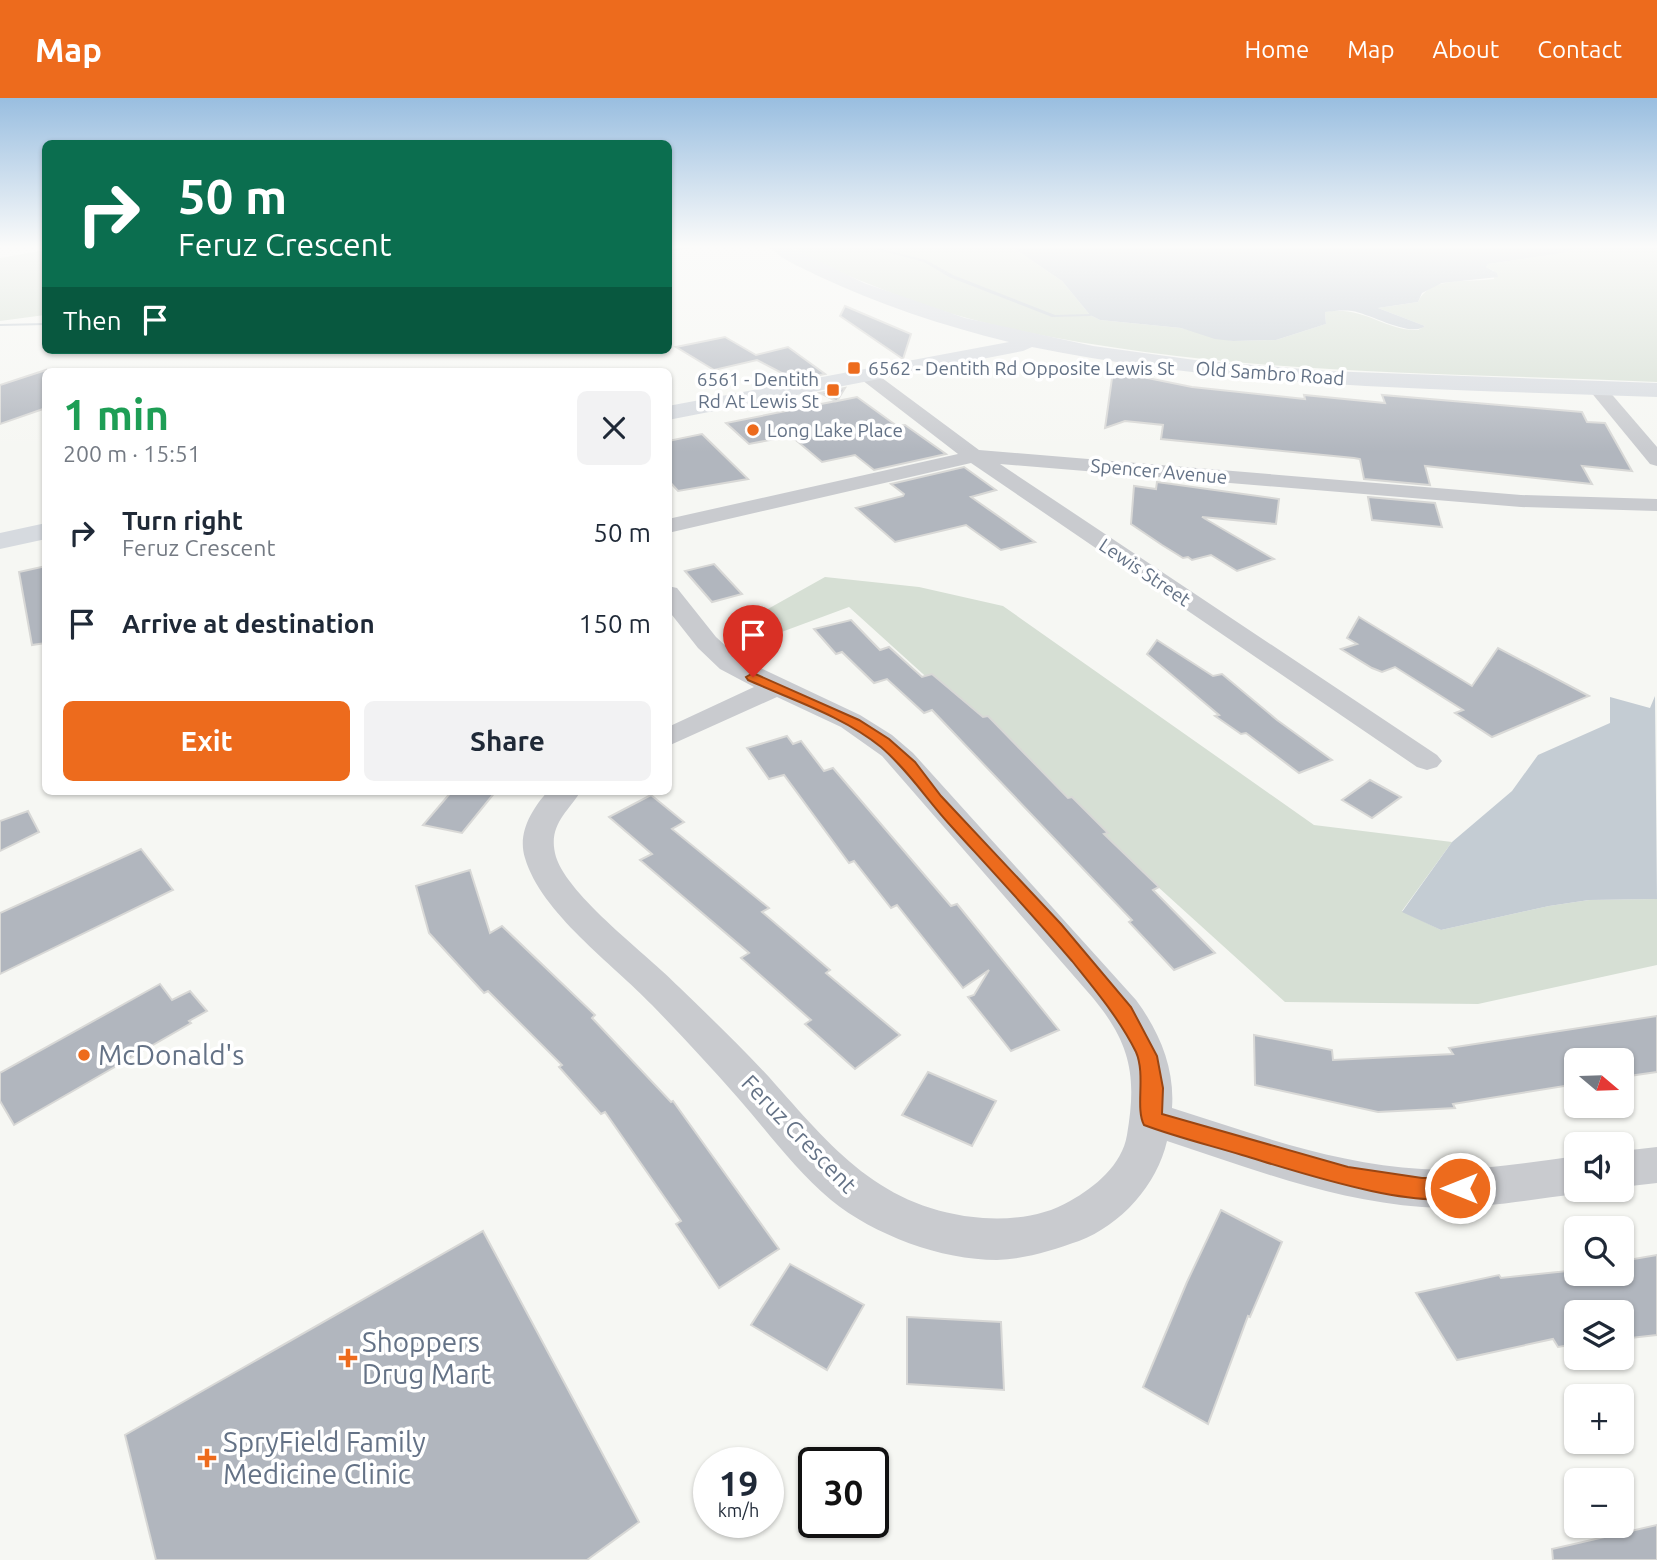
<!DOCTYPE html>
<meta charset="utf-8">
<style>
body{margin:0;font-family:Ubuntu,sans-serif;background:#f2f2f3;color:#1f2937;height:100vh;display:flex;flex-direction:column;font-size:26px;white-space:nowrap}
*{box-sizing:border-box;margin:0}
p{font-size:23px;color:#747a83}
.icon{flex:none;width:38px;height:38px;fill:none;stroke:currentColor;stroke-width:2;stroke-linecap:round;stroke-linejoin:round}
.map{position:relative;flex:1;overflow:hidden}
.panel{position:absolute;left:42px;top:270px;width:630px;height:427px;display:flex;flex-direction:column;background:#fff;border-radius:10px;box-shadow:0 2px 5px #0004}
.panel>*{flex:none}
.banner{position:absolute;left:42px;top:42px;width:630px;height:214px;border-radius:10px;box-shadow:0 2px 5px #0004;background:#0b6e4f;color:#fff;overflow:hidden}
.needle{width:46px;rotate:109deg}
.buttons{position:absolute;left:1564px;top:950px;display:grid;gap:14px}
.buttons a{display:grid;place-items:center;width:70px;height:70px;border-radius:10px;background:#fff;box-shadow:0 2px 5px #0004;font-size:35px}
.speed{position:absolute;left:693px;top:1349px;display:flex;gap:14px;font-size:35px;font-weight:700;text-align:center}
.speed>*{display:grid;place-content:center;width:91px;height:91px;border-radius:50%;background:#fff;box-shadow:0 2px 5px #0004;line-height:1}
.speed small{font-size:18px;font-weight:400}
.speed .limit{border:4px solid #111;border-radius:10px;background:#fff;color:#111}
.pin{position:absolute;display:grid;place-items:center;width:60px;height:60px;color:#fff;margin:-72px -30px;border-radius:50% 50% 50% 0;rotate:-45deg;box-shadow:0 0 7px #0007}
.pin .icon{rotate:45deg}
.me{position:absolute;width:77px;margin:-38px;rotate:270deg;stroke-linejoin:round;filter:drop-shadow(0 0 5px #0008)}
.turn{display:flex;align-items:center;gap:24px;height:147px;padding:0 21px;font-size:32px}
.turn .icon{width:91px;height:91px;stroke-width:2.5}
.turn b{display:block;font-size:49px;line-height:60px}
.then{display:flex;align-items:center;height:66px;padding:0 21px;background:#0003;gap:14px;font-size:26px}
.round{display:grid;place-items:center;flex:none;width:74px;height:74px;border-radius:10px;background:#f2f2f3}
.head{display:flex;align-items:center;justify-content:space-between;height:119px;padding:0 21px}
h1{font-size:42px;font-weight:700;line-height:52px;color:#1e9e55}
.button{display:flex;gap:14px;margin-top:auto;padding:14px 21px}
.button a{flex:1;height:80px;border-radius:10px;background:#ed6b1d;color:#fff;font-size:28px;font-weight:700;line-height:80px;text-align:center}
.button a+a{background:#f2f2f3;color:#1f2937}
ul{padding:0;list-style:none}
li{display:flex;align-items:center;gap:21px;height:91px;padding:0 21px}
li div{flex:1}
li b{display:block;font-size:26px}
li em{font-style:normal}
header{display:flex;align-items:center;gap:42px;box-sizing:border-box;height:98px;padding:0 35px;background:#ed6b1d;color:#fff}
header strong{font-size:33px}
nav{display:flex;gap:38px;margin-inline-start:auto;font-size:24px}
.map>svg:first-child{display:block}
</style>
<header>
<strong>Map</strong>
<nav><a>Home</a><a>Map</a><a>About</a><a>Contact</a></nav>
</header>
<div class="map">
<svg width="1657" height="1462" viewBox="0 0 1657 1462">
<rect width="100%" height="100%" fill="#f6f7f3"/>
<g fill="#d6dfd4">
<path d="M793,149H1012L1062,183L1090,217L1100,222L1181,230L1233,243L1276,242L1326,226L1325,214C1363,207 1387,234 1418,232L1425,228L1378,210L1418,204C1430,177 1469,185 1494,181V173L1486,169L1488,166L1563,155L1580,149H1657V284C1486,276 1315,277 1145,254C1056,242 967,226 884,192C854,180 820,168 793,149Z"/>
<path d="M45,152V217L0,223V160Z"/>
<path d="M825,479L919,489L1003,508L1314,727L1452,744L1402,813L1441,832L1549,808L1589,802L1657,801V867L1478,906L1285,904L849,509L752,545L739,527Z"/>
</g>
<g fill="#c4ccd3">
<path d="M1012,149H1580L1563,155L1488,166L1486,169L1497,175L1498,179L1442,185L1422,195L1418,204L1378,210L1425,228C1411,240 1371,216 1352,213C1343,212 1334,213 1325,214L1326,226L1276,242L1233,243L1215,241L1181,230L1100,222L1090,217L1062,183Z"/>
<path d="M1655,598L1657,801L1589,802L1549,808L1441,832L1402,814L1452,744L1512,693L1538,657L1610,625V599L1650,610Z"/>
</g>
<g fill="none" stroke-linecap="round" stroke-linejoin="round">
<g fill="#c4ccd3" fill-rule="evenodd">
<path d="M685,149H699L671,153L669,152Z"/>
<path d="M867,149H874L926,162L953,177L1055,217L1090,216L1092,217L1090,218L1052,219L949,179L924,164Z"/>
<path d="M46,225V227L0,228V226Z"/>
</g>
</g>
<g fill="#b1b6be" stroke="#d8d8d6" stroke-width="2">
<path d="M845,208L911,236L903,261L840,218Z"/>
<path d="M725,239L756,257L788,249L825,276L795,282L757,262L714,272L676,249Z"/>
<path d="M46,272V310L0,326V287Z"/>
<path d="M1113,273L1192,289L1305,301L1304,297L1385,305L1382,297L1582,314L1587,324L1605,325L1632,373L1582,368L1592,386L1425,368L1430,387L1364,381L1360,361L1354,360L1161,341L1163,327L1125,323L1105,330Z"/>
<path d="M845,290L837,303L857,299L897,328L905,327L946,356L874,372L855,357L822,364L791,338L749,346L726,325L836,303L820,295Z"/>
<path d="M702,336L748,381L678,393L668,382V343Z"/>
<path d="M964,369L996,392L971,399L1035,444L1001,452L966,427L895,444L856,410L903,398L904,396L891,386Z"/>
<path d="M1157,384L1279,401L1276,426L1202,419L1274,461L1237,473L1211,457L1192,462L1188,459L1183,460L1162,447L1131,426L1134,388L1156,391Z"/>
<path d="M1368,399L1435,405L1442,429L1372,422Z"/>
<path d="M714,466L742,496L712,504L685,473Z"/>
<path d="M46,468V545L32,547L19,474Z"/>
<path d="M1359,519L1472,588L1498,550L1589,598L1492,639L1455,615L1463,612L1395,569L1382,574L1372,570L1341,551L1357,546L1347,540Z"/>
<path d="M851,522L880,552L889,549L922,579L932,576L983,619L988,618L1068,700L1072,699L1108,735L1104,736L1159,789L1153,792L1215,855L1174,872L1129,824L1132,822L932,612L924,615L887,581L874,585L842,554L836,556L814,531Z"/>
<path d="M1157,542L1213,578L1222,576L1277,622L1332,662L1299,675L1246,635L1241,636L1215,618L1219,617L1147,556Z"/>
<path d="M787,638L793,646L801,643L824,673L833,670L951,808L957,806L1059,932L1011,953L968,899L974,897L989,872L963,890L897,807L891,810L854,763L849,765L784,677L769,681L747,650Z"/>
<path d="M1370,682L1401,699L1372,720L1342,702Z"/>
<path d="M452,693H496L462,735L423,727Z"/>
<path d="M651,697L684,724L672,731L769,810L762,814L830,872L826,875L900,937L855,971L805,926L811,922L741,860L749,855L640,762L652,756L609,719Z"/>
<path d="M28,713L39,734L0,753V723Z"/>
<path d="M141,751L173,792L0,876V815Z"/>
<path d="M470,772L490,835L502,828L595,917L592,920L671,1004L673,1003L779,1151L719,1190L676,1126L681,1123L605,1014L601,1016L559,969L562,967L488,893L484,895L429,835L416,788Z"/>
<path d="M160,886L172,902L190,893L207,913L189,923L191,925L14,1027L0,1003V975Z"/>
<path d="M1657,918V974L1622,979V962H1577V986L1453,1006L1455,1010L1378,1014L1255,987L1254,937L1332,952L1333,962L1453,956L1449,950Z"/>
<path d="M928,974L996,1003L972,1048L902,1017Z"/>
<path d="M1221,1112L1282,1144L1250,1219L1248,1218L1208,1326L1143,1289L1187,1184Z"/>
<path d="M483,1133L639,1424L587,1462H156L125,1337Z"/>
<path d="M1657,1157V1237L1622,1241V1214H1577V1246L1558,1249L1553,1241L1457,1262L1416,1195L1499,1177L1501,1180L1577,1172V1176H1622V1163Z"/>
<path d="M790,1166L864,1207L827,1272L751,1227Z"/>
<path d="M907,1219L1001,1224L1004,1292L907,1286Z"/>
<path d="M1657,1427V1462H1553L1552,1451Z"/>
</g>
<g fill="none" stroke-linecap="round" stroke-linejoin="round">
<g fill="#c9cbcf" fill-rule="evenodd">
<path d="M868,273L874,274L979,352L1521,397L1657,401V413L1521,409L1000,366L1437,657L1442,663L1437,669L1427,672L1417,669L971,365L668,435V421L958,356L862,282L859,278Z"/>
<path d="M1596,284L1602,285L1657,349V368L1650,366L1590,293L1587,289L1590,285Z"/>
<path d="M668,488L677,490L716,539L739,560L860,617L892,637L913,655L1136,902C1159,933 1175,970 1172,1010C1254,1036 1335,1066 1422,1071C1473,1074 1525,1065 1577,1058V1092H1587L1577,1096C1526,1102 1474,1112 1422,1109C1333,1103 1250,1070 1167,1043C1157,1087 1121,1127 1079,1143C1053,1152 1026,1161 997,1162C941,1162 874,1137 831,1102C795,1072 768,1034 738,1000C710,968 681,937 652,907C613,866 541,815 525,760C517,735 532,711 548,693H581C567,715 547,728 556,759C569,799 648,857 679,889C710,919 740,948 769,979C832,1050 881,1112 983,1120C1012,1122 1045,1118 1070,1103C1095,1089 1122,1067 1127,1037C1137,979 1131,946 1093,900L882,658L841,629L777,599L668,648V629L754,589L720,571L698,550L668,512Z"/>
<path d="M1657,1049V1085L1622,1089V1053Z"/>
</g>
<g fill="#d6dadf" fill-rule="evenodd">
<path d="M770,149H790L864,185L965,220L1093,248L1195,262L1326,273L1657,285V299C1448,291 1237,291 1032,249L1023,253L668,322V308L1009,244C943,228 878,206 816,177C801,169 781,162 770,149Z"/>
<path d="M46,425V441L0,451V435Z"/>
</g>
</g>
<linearGradient id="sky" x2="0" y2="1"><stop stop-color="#99bee0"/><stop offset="0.42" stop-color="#fbfbfa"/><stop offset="1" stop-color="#fbfbfa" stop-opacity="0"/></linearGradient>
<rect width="1657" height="354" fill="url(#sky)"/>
<path fill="#ed6b1d" stroke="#9a4613" stroke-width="2" d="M753,575L859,622L889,641L915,664L941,698L1061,826L1131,909L1157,958L1163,990L1162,1016L1348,1069L1422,1080H1460L1467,1083L1470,1090L1467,1097C1419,1115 1293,1072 1242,1057C1209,1047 1176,1039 1144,1027C1135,1010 1146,977 1136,954C1119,920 1096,893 1072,863C1033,817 992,773 951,728C927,702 908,672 881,649C843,618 792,602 748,582L746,579Z"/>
<g fill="#ed6b1d" stroke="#fff" stroke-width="2.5">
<rect x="847" y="263" width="14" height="14" rx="3.5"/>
<rect x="826" y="285" width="14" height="14" rx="3.5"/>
<circle cx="753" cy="332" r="7"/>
<circle cx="84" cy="957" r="7"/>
<path d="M344.5 1249.5h7v7h7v7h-7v7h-7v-7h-7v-7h7z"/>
<path d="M203.5 1349.5h7v7h7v7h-7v7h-7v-7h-7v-7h7z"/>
</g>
<g text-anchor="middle" stroke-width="7" stroke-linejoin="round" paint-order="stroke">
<g font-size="19" fill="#647286" stroke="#fff" text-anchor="start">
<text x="868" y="277">6562 - Dentith Rd Opposite Lewis St</text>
<text x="819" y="288" text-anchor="end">6561 - Dentith<tspan x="819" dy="22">Rd At Lewis St</tspan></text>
<text x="767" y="339">Long Lake Place</text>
</g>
<g font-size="19" fill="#647286" stroke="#fff">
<text transform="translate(1270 275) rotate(4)" y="7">Old Sambro Road</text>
<text transform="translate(1159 373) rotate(5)" y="7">Spencer Avenue</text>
<text transform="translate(1145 474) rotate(34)" y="7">Lewis Street</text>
</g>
<g font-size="23" fill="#647286" stroke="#fff">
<text transform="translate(799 1036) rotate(46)" y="8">Feruz Crescent</text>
</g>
<g font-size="28" fill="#647286" stroke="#fff" text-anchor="start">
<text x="98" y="967">McDonald's</text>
<text x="362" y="1254">Shoppers<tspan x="362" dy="32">Drug Mart</tspan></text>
<text x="223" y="1354">SpryField Family<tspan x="223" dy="32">Medicine Clinic</tspan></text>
</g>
</g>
</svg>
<div class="buttons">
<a><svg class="needle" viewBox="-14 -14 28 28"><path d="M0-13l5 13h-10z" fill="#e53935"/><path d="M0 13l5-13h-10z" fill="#747a83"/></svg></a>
<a><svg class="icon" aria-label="sound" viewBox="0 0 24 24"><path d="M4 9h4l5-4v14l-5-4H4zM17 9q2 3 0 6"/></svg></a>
<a><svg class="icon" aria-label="search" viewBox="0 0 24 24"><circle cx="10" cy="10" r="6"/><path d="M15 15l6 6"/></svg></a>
<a><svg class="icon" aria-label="layers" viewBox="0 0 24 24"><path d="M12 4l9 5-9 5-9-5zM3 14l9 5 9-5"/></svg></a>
<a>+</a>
<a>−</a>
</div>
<div class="speed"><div>19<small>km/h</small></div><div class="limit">30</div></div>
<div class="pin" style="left:753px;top:579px;background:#d93025"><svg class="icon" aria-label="arrive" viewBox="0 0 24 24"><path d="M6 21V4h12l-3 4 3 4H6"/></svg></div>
<svg class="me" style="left:1460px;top:1090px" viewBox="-20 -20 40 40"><circle r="17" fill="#ed6b1d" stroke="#fff" stroke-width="3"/><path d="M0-11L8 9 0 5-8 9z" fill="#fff"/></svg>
<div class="banner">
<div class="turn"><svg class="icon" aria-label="right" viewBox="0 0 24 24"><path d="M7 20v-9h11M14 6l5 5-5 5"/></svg><div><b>50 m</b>Feruz Crescent</div></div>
<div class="then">Then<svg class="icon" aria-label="arrive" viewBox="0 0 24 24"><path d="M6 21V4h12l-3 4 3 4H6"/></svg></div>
</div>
<section class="panel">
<div class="head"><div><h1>1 min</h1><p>200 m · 15:51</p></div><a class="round"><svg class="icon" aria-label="close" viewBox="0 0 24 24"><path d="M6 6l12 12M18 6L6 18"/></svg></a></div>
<ul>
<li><svg class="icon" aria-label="right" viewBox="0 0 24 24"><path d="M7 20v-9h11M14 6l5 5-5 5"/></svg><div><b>Turn right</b><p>Feruz Crescent</p></div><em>50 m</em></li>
<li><svg class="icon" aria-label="arrive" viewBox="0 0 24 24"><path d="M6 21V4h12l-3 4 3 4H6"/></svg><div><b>Arrive at destination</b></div><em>150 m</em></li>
</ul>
<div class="button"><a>Exit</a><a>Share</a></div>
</section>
</div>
